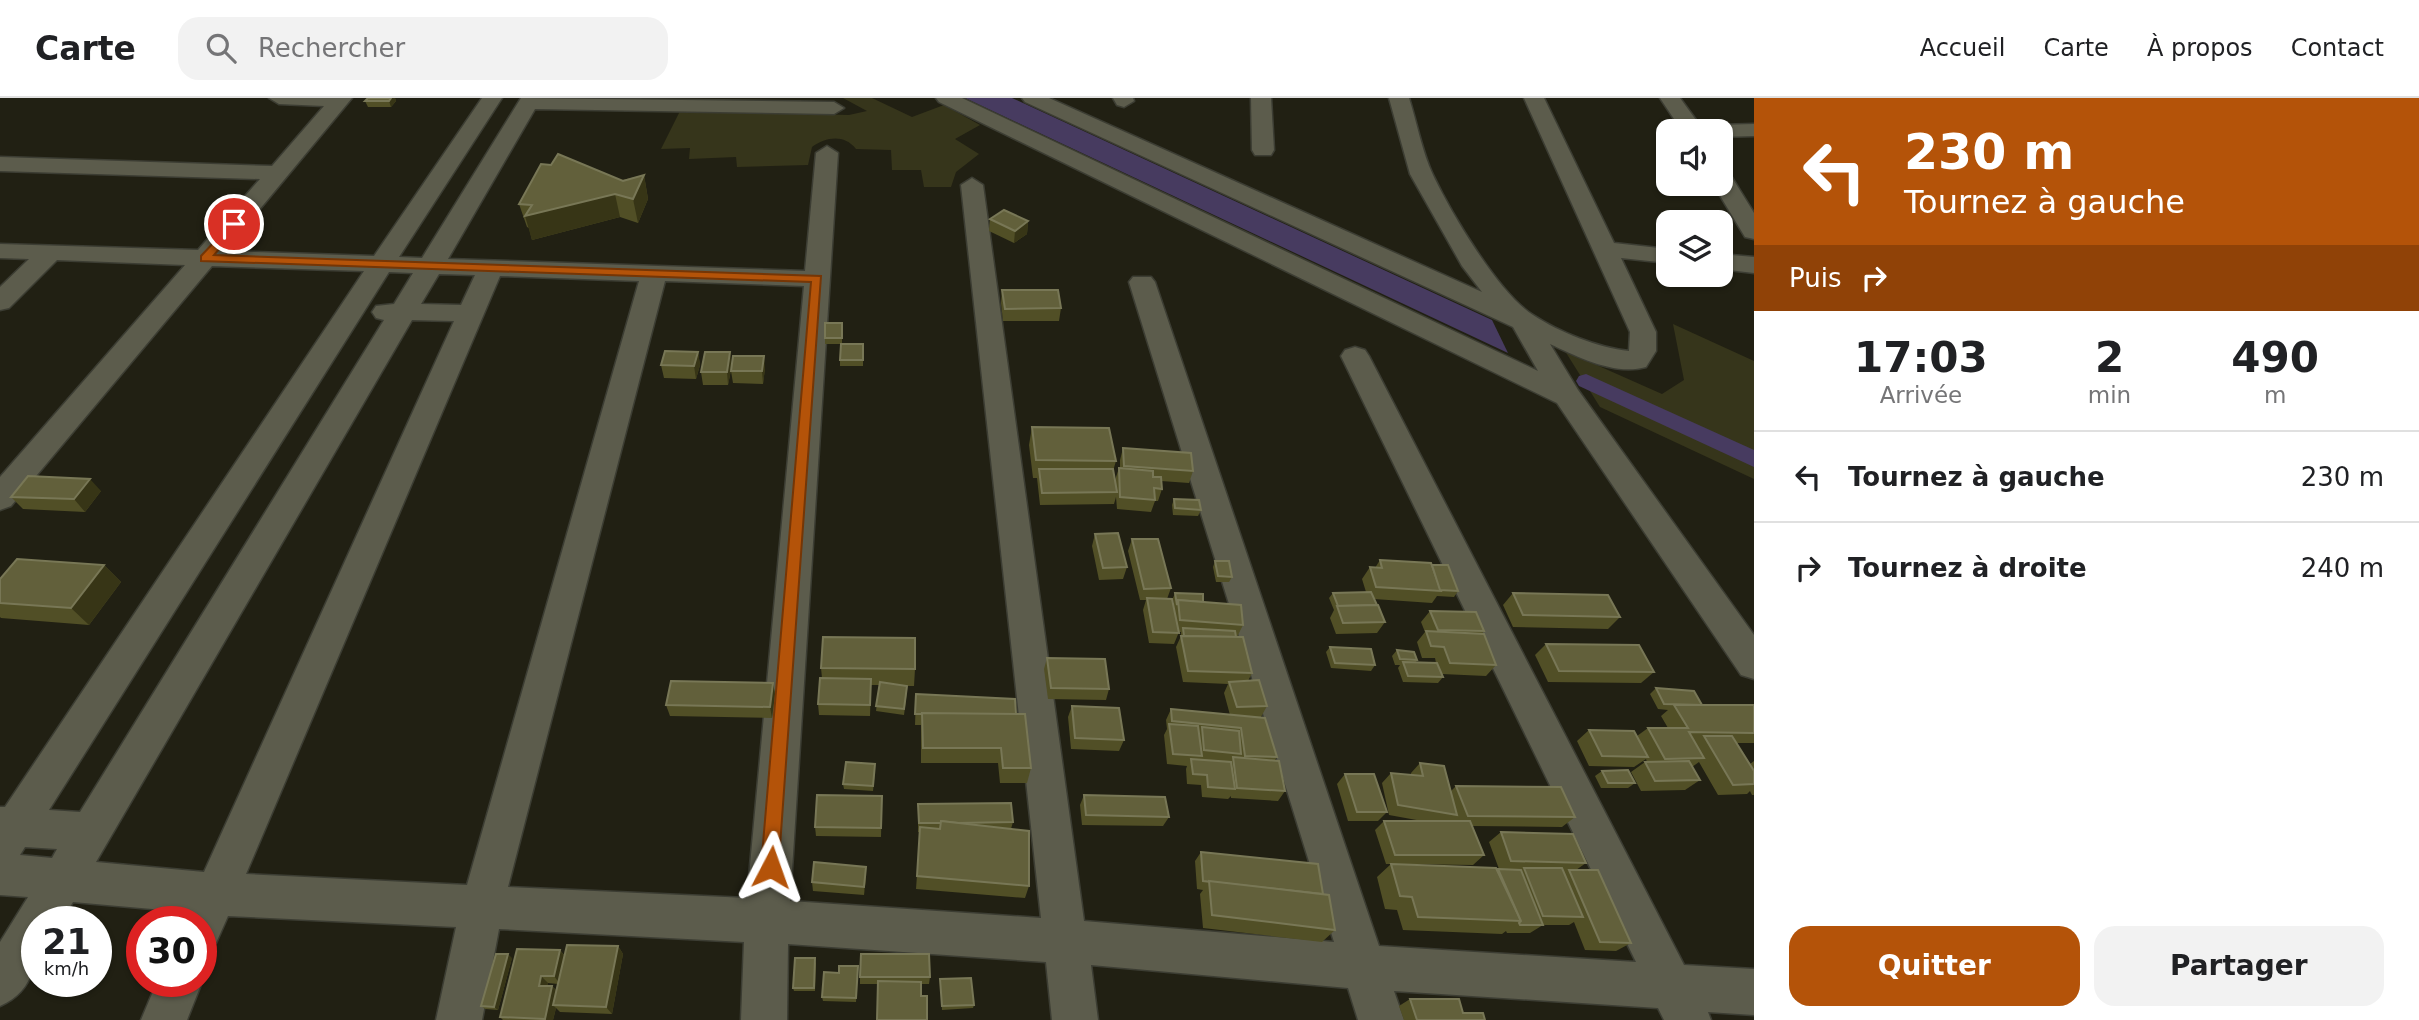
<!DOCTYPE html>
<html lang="fr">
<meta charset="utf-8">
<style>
body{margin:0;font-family:"DejaVu Sans",sans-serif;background:#f2f2f2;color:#202124;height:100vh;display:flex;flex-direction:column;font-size:26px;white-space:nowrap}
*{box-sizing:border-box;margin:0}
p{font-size:23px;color:#757577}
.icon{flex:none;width:38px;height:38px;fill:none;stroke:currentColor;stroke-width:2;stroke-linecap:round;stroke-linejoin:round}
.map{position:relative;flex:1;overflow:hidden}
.details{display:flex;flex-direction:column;background:#fff;width:665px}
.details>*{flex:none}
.guide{background:#b45309;color:#fff;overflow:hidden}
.buttons{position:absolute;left:1656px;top:21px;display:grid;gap:14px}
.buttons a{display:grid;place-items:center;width:77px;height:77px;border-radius:14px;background:#fff;box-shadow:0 2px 5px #0004;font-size:35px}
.speed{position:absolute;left:21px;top:808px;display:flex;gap:14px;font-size:35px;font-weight:700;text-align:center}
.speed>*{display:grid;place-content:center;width:91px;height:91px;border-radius:50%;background:#fff;box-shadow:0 2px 5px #0004;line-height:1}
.speed small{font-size:18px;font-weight:400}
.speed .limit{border:10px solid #d22;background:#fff;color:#111}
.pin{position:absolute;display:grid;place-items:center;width:60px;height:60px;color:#fff;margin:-30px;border:4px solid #fff;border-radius:50%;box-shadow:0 2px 7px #0007}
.me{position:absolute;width:77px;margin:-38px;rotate:4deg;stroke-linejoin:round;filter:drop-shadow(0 0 5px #0008)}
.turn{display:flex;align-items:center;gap:24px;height:147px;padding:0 35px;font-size:32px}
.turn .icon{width:91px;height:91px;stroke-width:2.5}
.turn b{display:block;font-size:49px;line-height:60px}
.then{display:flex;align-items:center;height:66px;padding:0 35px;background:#0003;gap:14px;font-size:26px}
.eta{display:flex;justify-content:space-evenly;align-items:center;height:119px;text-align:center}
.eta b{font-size:42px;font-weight:700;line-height:49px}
.cta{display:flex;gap:14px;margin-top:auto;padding:14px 35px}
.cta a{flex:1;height:80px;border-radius:21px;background:#b45309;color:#fff;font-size:28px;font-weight:700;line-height:80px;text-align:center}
.cta a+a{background:#f2f2f2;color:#202124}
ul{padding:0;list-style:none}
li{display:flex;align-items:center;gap:21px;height:91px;padding:0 35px;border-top:2px solid #e0e0e0}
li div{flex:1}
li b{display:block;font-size:26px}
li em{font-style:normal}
header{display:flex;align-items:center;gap:42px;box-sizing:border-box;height:98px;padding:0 35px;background:#fff;border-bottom:2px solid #e0e0e0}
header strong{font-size:33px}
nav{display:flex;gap:38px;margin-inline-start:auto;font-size:24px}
.search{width:490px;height:63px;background:#f2f2f2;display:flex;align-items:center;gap:18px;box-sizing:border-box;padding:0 24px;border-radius:21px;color:#757577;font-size:26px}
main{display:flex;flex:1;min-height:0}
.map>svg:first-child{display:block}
</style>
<header>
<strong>Carte</strong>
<div class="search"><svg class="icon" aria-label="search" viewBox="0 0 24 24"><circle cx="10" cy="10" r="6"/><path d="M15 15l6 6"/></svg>Rechercher</div>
<nav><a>Accueil</a><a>Carte</a><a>À propos</a><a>Contact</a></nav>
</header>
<main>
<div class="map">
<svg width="1754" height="922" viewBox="0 0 1754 922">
<rect width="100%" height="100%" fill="#212013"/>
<g fill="#36351b">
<path d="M843,0H872L912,19L944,7L980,27L955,41L979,56L956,74L951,89H924L921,72H892L891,52L856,51C844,36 826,39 812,49L808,67L737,69L736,59L689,61L690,50L661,51L680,13L849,17L867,13Z"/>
<path d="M1673,226L1754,263V381L1600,309L1565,253L1662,296L1684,282Z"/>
</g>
<path fill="#473b60" d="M965,0H1012L1492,222L1508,255Z"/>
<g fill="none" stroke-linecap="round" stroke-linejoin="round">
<path fill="#473b60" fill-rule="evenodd" d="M1586,276L1754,352V369L1579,288L1576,283L1579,278Z"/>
<defs>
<g id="minor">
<path d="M269,0H352L225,153L374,158L482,0H502L399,159L422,160L521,0L834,4L844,10L834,16L535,11L448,161L805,173L816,55L827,48L838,55L790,803L1041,820L961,87L972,80L983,87L1084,823L1334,844L1129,184L1133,179H1151L1155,184L1379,848L1636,864L1341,258L1345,252L1355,249L1365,252L1369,258L1684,867L1754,871V917L1708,914L1711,922H1664L1658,910L1394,893L1404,922H1358L1348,890L1091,867L1098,922H1052L1046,864L788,846L787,922H741L744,844L499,831L482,922H436L456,829L228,818L216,845L201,852V824H182L186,814L73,804L61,824H37C37,859 37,892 0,908V844L28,799L0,797V709H5L364,173L212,168L11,408L0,412V379L185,167L57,162L9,210L0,212V189L29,161L0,160V146L198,152L260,81L0,73V59L272,68L324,8L279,6ZM389,174L413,175L394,206L376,208L372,214L376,220L384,222L80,714L49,712ZM439,176L475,177L461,207L421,206ZM500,178L639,183L467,787L246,776ZM665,183L804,188L747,800L508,789ZM412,222L454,223L204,774L96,764ZM25,749L57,751L52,760L20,757Z"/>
<path d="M936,0H962L1538,273L1513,229L1025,4L1022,0H1049L1482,194L1462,168L1410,76L1389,0H1409C1417,25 1422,54 1433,77C1451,115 1499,196 1533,217C1559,234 1598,250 1629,253L1630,234L1524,0H1544L1614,145L1668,151V165L1621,160L1656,234V253L1646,269C1615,278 1578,259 1550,246L1578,292L1754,537V581L1741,577L1557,305L939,4Z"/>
<path d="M1113,0H1133L1134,3L1124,9L1117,7Z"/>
<path d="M1251,0H1271L1274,52L1271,57H1255L1252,52Z"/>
<path d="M1660,0H1680L1704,33H1682Z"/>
<path d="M1754,26V38L1720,39V33H1706L1717,27Z"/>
<path d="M1720,71L1728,73L1754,115V141L1745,139L1713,86H1720Z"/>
<path d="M1720,156L1754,159V175L1720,171Z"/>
<path d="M201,881L202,884L187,922H141L157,884H201Z"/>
</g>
</defs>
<use href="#minor" stroke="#3c3d33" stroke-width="3"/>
<use href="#minor" fill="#5c5c4c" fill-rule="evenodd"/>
</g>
<g fill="#514f26" fill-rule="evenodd">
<path d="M368,0H395L396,3L391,9H368L365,3Z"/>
<path d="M644,77L648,101L638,125L620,119L532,142L529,130L527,129L519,106Z"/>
<path d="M990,121L1028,123L1027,136L1014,145L989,133Z"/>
<path d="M1002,192L1061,210L1059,223H1003L1001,205Z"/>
<path d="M842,225V246H825V240Z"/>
<path d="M863,246V268H840V262Z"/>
<path d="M698,254L700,267L696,281L664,280L661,267Z"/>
<path d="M732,267L728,287H703L701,274Z"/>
<path d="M765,270L763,286L733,285L731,273Z"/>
<path d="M1032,329L1116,363L1113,373L1115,382L1119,370H1120V362L1123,350L1193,373L1189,385L1161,383L1162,391L1158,403H1155L1151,414L1117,411L1116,399L1114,406L1040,407L1037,380H1033L1029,347Z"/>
<path d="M101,393L85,414L23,411L11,399Z"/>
<path d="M1174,401L1201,412L1198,418L1173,417L1172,407Z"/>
<path d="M1095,436L1127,469L1123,481L1099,482L1092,448Z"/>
<path d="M1132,441L1171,490L1167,501L1174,510L1173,500L1175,495L1203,504L1243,527L1237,539L1236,538L1252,575L1248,583L1267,608L1261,619H1257L1277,659L1275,662L1285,693L1278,703L1231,700V698L1228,701L1202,699L1201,687L1187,686L1186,671L1187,668L1167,666L1164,637L1167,631L1166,622L1171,611L1230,617L1224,595L1228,586L1183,584L1176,549L1181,538V534H1179L1174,546L1149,545L1143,512L1146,502H1140L1128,453Z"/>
<path d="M1380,462L1432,467L1458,493L1454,499L1437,498L1432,505L1374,501L1385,524L1377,535L1336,536L1330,520L1334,512L1329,500L1333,495L1366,494L1362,481L1370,469L1375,470Z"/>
<path d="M1215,463L1232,479L1229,484H1216L1213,469Z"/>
<path d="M104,467L121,484L89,527L1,520L0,519V481Z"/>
<path d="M1513,495L1620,519L1608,531L1513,529L1503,507Z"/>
<path d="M1430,513L1484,533L1482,536L1496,567L1486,578L1442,576L1443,579L1438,585L1403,584L1398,570L1400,567H1395L1392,558L1397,552L1417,562L1416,564L1436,565L1435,560H1422L1417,544L1425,534L1421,524Z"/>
<path d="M1546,546L1654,574L1641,585L1548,584L1535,557Z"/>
<path d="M1330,549L1375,567L1371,573L1331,570L1326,554Z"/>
<path d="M1047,560L1109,591L1106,602L1048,601L1044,571Z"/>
<path d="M821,570L915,571L914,588H906L907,593L904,617L876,613L879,587H871L870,618L819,617L818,606L822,580Z"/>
<path d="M773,585L775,596L772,620L670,618L666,607Z"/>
<path d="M1656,590L1702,607H1754V645H1737L1750,666L1754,663V697H1752L1750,693L1747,696L1718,697L1699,664L1692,669L1700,682L1685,692L1641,693L1631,674L1645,664H1647L1646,661L1634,669L1589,668L1577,643L1589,632L1637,638L1648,630H1668L1661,618L1668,612L1658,611L1650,596Z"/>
<path d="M916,596L1016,616L1031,670L1027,685H1000L998,665H921V627H915Z"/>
<path d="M1072,608L1124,642L1119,653L1071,651L1068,619Z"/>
<path d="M1420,665L1451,693L1456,688L1575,719L1562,729L1472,728L1484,757L1473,767L1400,766L1497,772L1499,771L1489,744L1501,734L1586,765L1576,772L1631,845L1616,853L1585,852L1574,824L1569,827H1543L1530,835H1507L1506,833L1502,836L1403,832L1397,812L1385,811L1377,779L1391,766H1386L1375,732L1384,723H1422L1389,717L1382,685L1391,675L1411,677V675Z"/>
<path d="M875,672L873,693L844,691L843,686Z"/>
<path d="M1602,673L1635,685L1628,690H1601L1595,678Z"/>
<path d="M1345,676L1387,714L1378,723H1348L1337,686Z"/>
<path d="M1084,697L1169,719L1163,728L1082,727L1080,707Z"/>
<path d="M882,698L881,739L816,738L815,729Z"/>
<path d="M918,706L1013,724L1011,731L1029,788L1025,800L916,791L920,734H918Z"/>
<path d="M1201,754L1323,796L1335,832L1322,844L1203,830L1200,796L1203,792L1197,791L1195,763Z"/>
<path d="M866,769V778L864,797L813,793L812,784Z"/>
<path d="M618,848L623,856L612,916L560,914L556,910L553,922H503L500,919L560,852L565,858ZM548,885L558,886L557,893L552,888H547Z"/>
<path d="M512,860L498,912L485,911L481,908Z"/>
<path d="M816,864L815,893H794L793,890Z"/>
<path d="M858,868L856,904L823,903L822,899Z"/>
<path d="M860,879H930L929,886H921V898L878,886H860Z"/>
<path d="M940,881L974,907L973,910L942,912Z"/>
<path d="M1410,901L1463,915L1485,922H1404L1399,908Z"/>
</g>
<g fill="#373516">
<path d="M391,0H395L396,3L391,9L389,3Z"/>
<path d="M644,77L648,101L638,125L633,101Z"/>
<path d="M615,96L620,119L532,142L525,118Z"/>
<path d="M1028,123L1027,136L1014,145L1015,133Z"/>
<path d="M698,254L700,267L696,281L694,268Z"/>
<path d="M730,254L732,267L728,287L727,274Z"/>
<path d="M764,258L765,270L763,286L762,273Z"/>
<path d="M90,381L101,393L85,414L74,401Z"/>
<path d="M104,467L121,484L89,527L71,510Z"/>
<path d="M773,585L775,596L772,620L770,609Z"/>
<path d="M866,769V778L864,797V789Z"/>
<path d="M618,848L623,856L612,916L606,909Z"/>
<path d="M560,852L566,860L560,886L554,878Z"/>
<path d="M508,856L512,860L498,912L494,909Z"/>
<path d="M541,878L548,885L545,895L539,888Z"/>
<path d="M552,888L559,896L553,907L556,910L553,922H546L545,921Z"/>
</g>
<g fill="#62603b" stroke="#787756" stroke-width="2">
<path d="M368,0H391L389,3H365Z"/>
<path d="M558,56L623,83L644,77L633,101L615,96L525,118L532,107L519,106L541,66L551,67Z"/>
<path d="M1004,112L1028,123L1015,133L990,121Z"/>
<path d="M1002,192H1058L1061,210L1005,211Z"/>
<rect x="825" y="225" width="17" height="15"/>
<path d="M841,246H863V262H840Z"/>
<path d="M665,253L698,254L694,268L661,267Z"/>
<path d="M705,254H730L727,274H701Z"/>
<path d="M733,258H764L762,273H731Z"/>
<path d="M1032,329L1109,330L1116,363L1036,362Z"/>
<path d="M1123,350L1191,355L1193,373L1124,368Z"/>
<path d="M1119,370L1153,373V379H1161L1162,391L1154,390L1155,402L1120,399Z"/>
<path d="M1039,371H1113L1117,394L1042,395Z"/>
<path d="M28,378L90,381L74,401L11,399Z"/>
<path d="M1174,401L1199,402L1201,412L1175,410Z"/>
<path d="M1118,435L1127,469L1103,470L1095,436Z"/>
<path d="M1132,441H1158L1171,490L1144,491Z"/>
<path d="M17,461L104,467L71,510L0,505V481Z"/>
<path d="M1380,462L1431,465L1441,493L1376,489L1370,469L1382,470Z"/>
<path d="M1215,463H1229L1232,479L1218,478Z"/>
<path d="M1432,467H1448L1458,493L1440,492Z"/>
<path d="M1371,494L1377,507L1338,508L1333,495Z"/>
<path d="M1175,495L1203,496V504L1178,502L1177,507Z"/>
<path d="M1513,495L1608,497L1620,519L1523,517Z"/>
<path d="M1147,500L1172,501L1179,535L1153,534Z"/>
<path d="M1178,502L1241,507L1243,527L1180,522Z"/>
<path d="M1378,507L1385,524L1343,525L1337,508Z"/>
<path d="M1430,513L1476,514L1484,533L1438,532Z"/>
<path d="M1183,530L1235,533L1236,539L1184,538Z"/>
<path d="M1426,533L1484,536L1496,567L1450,565L1444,549L1431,548Z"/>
<path d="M1181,538L1243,539L1252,575L1188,573Z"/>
<path d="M823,539L915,540V571L821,570Z"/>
<path d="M1546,546L1639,547L1654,574L1559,573Z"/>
<path d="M1330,549L1371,551L1375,567L1335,565Z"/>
<path d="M1397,552L1414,554L1417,562L1400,561Z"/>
<path d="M1047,560L1105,561L1109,591L1051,590Z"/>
<path d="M1403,564L1437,565L1443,579L1408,578Z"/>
<path d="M820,580L871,581L870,607L818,606Z"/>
<path d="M1259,582L1267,608L1237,609L1229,584Z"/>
<path d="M671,583L773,585L770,609L666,607Z"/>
<path d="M880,584L907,588L904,611L876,608Z"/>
<path d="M1656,590L1694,593L1702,607L1664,606Z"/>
<path d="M916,596L1015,601L1016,616H915Z"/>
<path d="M1674,607H1754V635L1689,634L1704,660L1665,661L1648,630H1688Z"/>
<path d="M1072,608L1119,610L1124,642L1075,640Z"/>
<path d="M1171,611L1265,620L1277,659L1245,658L1241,630L1172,623Z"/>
<path d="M922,615L1025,616L1031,670H1003L1001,650H923Z"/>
<path d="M1169,626L1198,628L1202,658L1173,656Z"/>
<path d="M1202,629L1239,633L1241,656L1204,652Z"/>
<path d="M1589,632L1634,633L1648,659L1602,658Z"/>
<path d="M1704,638H1732L1754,673V686L1733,687Z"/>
<path d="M1233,659L1279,663L1285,693L1237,690Z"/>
<path d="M1191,661L1231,664L1235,691L1208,689L1207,677L1193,676Z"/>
<path d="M1689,663L1700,682L1655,683L1645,664Z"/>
<path d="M846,664L875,666L873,688L843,686Z"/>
<path d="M1420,665L1444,668L1457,717L1398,707L1391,675L1423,678Z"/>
<path d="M1628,672L1635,685H1608L1602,673Z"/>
<path d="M1345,676H1374L1387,714H1357Z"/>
<path d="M1456,688L1561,689L1575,719L1468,718Z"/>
<path d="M817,697L882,698L881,730L815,729Z"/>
<path d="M1084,697L1165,699L1169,719L1086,717Z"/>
<path d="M1011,705L1013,724L958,725L941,723V725H919L918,706Z"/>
<path d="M941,723L1029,733V788L917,778L920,729L940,731Z"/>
<path d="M1384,723H1470L1484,757H1395Z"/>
<path d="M1501,734L1573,736L1586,765L1511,763Z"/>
<path d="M1201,754L1318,766L1323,796L1203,783Z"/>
<path d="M814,764L866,769L864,789L812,784Z"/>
<path d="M1391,766L1496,770L1521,823L1418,819L1412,799L1400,798Z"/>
<path d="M1524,770H1562L1583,819L1543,818Z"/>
<path d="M1498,771L1521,772L1543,827H1520L1519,825L1521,823Z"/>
<path d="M1569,772H1598L1631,845L1600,844Z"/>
<path d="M1209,783L1329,797L1335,832L1212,817Z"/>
<path d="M567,847L618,848L606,909L553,907Z"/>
<path d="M517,851L560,852L554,878H541L539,888H552L545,921L500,919Z"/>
<path d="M496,856H508L494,909L481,908Z"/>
<path d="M861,856H929L930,879H860Z"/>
<path d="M795,860H815L814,890H793Z"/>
<path d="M839,868H858L856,900L822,899L824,874L839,875Z"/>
<path d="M971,880L974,907L942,908L940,881Z"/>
<path d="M878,883L921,884V898H927V922H877Z"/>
<path d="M1410,901H1459L1463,915H1483L1485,922H1417Z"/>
</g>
<path fill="#b45309" stroke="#753606" stroke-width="2" d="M234,123L240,126L214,157L821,178L778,776L771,779L764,776L761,769L811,184L201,163V158Z"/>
</svg>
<div class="buttons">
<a><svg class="icon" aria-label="sound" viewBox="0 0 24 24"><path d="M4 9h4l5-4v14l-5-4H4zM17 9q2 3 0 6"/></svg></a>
<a><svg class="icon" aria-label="layers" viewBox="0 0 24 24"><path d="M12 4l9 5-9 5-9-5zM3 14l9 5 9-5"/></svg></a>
</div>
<div class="speed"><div>21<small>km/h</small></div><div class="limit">30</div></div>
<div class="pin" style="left:234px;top:126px;background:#d93025"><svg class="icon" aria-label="arrive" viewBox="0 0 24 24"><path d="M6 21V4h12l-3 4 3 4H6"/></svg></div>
<svg class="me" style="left:771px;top:769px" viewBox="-20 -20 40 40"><path d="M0-17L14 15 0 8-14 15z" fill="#b45309" stroke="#fff" stroke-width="4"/></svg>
</div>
<section class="details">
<div class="guide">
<div class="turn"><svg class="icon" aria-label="left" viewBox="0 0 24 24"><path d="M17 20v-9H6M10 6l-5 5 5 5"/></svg><div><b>230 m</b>Tournez à gauche</div></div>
<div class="then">Puis<svg class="icon" aria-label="right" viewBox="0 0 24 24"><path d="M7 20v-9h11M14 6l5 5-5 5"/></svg></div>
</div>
<div class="eta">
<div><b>17:03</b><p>Arrivée</p></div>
<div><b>2</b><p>min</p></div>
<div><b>490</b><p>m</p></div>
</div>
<ul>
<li><svg class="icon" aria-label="left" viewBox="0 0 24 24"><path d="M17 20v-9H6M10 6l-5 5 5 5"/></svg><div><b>Tournez à gauche</b></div><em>230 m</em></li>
<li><svg class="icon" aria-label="right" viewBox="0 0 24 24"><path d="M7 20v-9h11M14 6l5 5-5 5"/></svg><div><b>Tournez à droite</b></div><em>240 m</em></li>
</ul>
<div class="cta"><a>Quitter</a><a>Partager</a></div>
</section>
</main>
